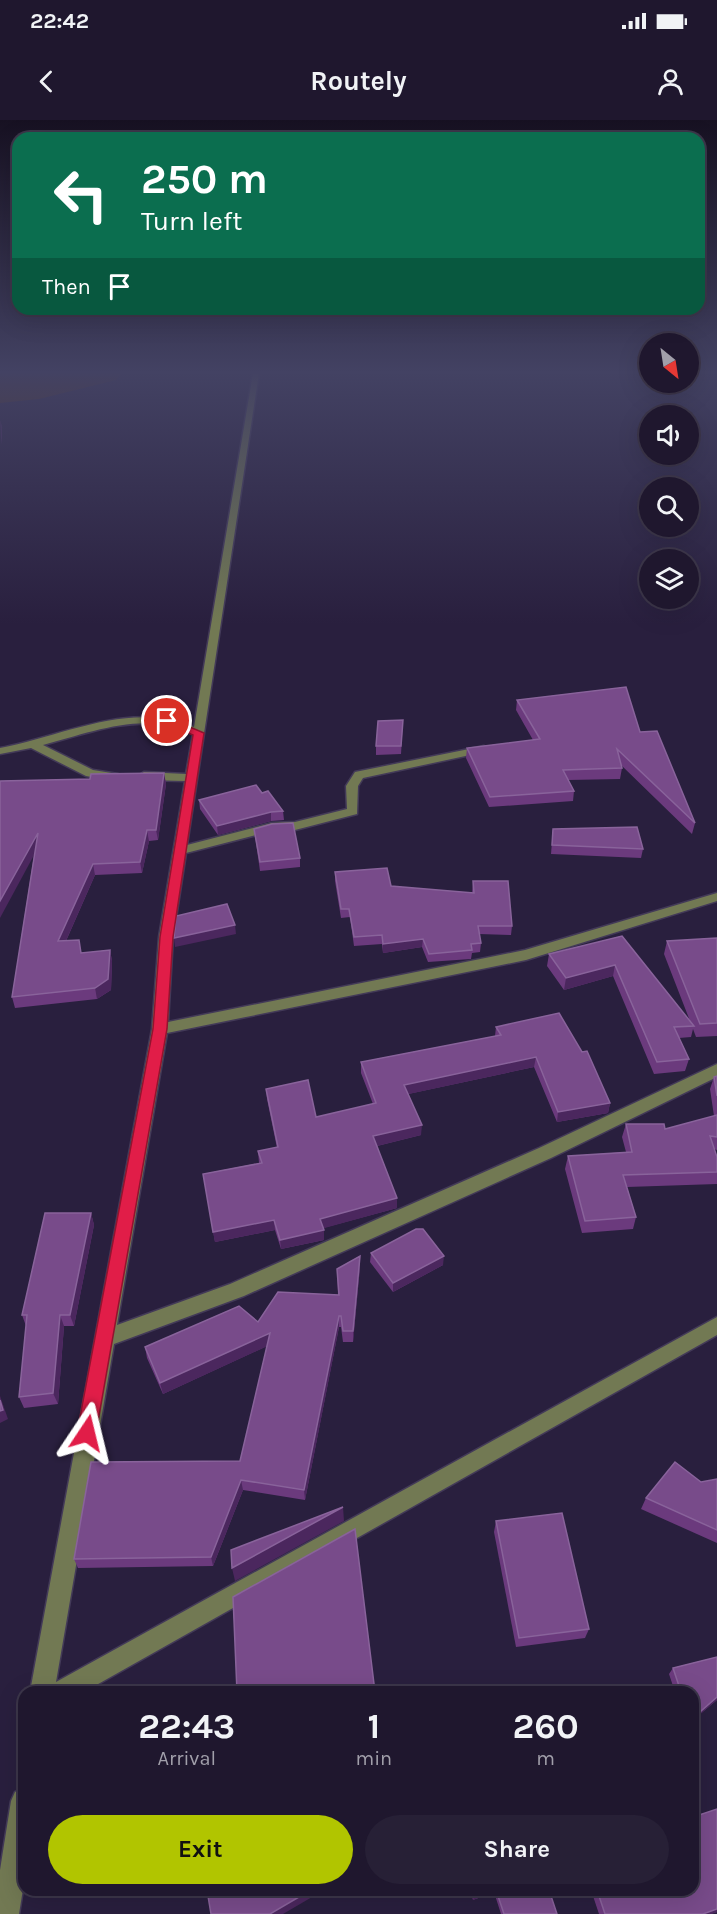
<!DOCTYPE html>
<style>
body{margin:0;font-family:Karla,sans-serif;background:#272036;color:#f1f3f6;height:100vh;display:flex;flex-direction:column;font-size:22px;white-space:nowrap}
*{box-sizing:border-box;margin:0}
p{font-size:20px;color:#a19faa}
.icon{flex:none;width:33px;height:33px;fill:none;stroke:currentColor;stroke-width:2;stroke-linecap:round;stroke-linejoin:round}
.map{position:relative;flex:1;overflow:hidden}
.drawer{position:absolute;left:18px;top:1566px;width:681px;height:210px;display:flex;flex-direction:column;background:#1f172e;border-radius:18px;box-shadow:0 6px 24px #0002,0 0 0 2px #3c364a}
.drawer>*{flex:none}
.hud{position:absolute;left:12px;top:12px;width:693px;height:183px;border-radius:18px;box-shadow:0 6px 24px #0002,0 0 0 2px #3c364a;background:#0b6e4f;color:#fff;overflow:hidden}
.needle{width:39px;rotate:150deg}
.fabs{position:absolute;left:639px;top:213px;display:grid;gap:12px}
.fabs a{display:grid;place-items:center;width:60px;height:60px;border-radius:50%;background:#1f172e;box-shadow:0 6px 24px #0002,0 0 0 2px #3c364a;font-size:30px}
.pin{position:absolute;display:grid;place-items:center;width:51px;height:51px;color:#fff;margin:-26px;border:3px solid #fff;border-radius:50%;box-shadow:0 2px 6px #0007}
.me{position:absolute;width:66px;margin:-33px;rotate:10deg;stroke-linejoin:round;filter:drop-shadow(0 0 4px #0008)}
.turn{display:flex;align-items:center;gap:21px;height:126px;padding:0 30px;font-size:27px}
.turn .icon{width:78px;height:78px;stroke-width:2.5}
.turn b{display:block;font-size:42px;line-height:51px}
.then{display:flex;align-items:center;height:57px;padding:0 30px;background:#0003;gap:12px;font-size:22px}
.eta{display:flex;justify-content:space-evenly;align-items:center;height:102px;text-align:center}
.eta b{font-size:36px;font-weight:700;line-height:42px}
.action{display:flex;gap:12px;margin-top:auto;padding:12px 30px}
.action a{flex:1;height:69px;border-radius:36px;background:#b1c500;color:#111;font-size:24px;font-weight:700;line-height:69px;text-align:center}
.action a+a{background:#272036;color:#f1f3f6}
.status{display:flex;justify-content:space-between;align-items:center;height:42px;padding:0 30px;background:#1f172e;direction:ltr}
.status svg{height:16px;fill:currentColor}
header{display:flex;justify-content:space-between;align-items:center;height:78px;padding:0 30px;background:#1f172e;font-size:27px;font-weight:700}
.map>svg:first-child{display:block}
</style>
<div class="status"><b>22:42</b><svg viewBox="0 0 49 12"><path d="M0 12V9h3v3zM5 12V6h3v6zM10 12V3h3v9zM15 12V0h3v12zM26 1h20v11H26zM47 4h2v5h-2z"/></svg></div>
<header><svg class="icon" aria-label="back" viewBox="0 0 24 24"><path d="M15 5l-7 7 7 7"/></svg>Routely<svg class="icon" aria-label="person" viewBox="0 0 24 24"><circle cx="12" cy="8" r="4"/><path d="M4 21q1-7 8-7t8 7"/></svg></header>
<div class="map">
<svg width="717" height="1794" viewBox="0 0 717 1794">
<rect width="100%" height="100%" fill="#291f3e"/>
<path fill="#58300c" d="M0,253H122L116,260L39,279L0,283Z"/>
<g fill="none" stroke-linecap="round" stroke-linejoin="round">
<defs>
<g id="minor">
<path d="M253,253H259L187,725L272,703L295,702L347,689L346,666L355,652L484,626L490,629L484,632L363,658L358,666L357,694L295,710L272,711L186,733L173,817L168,902L525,830L717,773V781L526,840L167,913L117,1205L230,1164L539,1028L717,944V957L551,1038L244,1176L114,1224L56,1562L717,1197V1215L84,1572H30L152,909L159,817L185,661L144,660L138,656L144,652L186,654L193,614C184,611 175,606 166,605C125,598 82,615 43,625L93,650L118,654L120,657L114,661L86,656L31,628L0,634V628C63,616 131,580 194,607Z"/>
<path d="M24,1668V1763L19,1794H0V1750L11,1681L15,1672Z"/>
</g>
</defs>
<use href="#minor" stroke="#433a58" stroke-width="3"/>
<use href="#minor" fill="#727953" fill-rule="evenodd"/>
</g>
<g fill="#6b3a7d">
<path d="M517,580L640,612L695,703L692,714L621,645L622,648L620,659L568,660L574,671L573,681L489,687L466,638L467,628L533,620L516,590Z"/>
<path d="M403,600L401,634L376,635V626Z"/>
<path d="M164,653L166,664L158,720L149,721L142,753L95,755L66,821L81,833L110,830L112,841L111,870L97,879L15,888L12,877L34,735L0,661L90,659Z"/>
<path d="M262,673L283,691L284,700L271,701L218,715L200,689L199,680Z"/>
<path d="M254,709L300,738V747L260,751Z"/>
<path d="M553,709L643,729L641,738L551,734Z"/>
<path d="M335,752L391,766L472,773L473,761L512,806L511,815L479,814L481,823L480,832L472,833L471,839L428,842L422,827L383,833L382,824L354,826L350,797L341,798L335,761Z"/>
<path d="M622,816L690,901L664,834L667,821L717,818V916L696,917L693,909L691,917L679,918L689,939L685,951L654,954L613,856L564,870L547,846L549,834Z"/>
<path d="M496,907L610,983L608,993L557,1002L534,947L408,974L421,1015L377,1026L397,1078V1088L323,1108L324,1120L281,1129L275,1110L215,1122L203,1054L259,1043L258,1031L277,1028L267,979L266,969L316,997L373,984L361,953V942L495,916Z"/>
<path d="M717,956V1030L714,1029L717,1037V1064L627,1067L636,1097L633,1109L582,1113L565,1049L568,1036L626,1032L622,1017L626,1004L665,1009L714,996L710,969L714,957Z"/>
<path d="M91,1093L94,1105L74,1206H64L58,1284L24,1288L19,1277L26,1206L22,1195Z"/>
<path d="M371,1133L443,1145L393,1172L370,1142Z"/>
<path d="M360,1136V1147L353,1222H343L341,1207H339L305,1380L243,1370L213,1446L78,1448L74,1439L240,1341L267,1226L163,1274L147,1238L145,1227L258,1202L338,1175L337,1149Z"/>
<path d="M717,1359V1423L641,1389L646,1378L701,1362Z"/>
<path d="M496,1401L589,1509L585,1518L516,1527L494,1412Z"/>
<path d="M717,1537V1580L693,1600V1572H675L669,1554L673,1548Z"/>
<path d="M717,1689V1792L711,1794H599L591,1770H693Z"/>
<path d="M470,1770H549L557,1794H501L494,1772L473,1780Z"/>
</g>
<g fill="#4b275e">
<path d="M0,300L2,306V325L1,318Z"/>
<path d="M164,653L166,664L158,720L156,710Z"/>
<path d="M271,692V701L218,715L217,706Z"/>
<path d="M147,710L149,721L142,753L140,742Z"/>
<path d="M38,713L40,724L0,798V781Z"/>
<path d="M93,744L95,755L61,832L58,821Z"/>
<path d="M235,805L236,814L175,827L174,818Z"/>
<path d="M423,819L422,827L383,833V824Z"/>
<path d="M110,830L112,841L111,870L97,879L95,868Z"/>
<path d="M615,845L613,856L564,870L566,858Z"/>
<path d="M536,937L534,947L404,975V965Z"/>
<path d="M610,983L608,993L557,1002L558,992Z"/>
<path d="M422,1005L421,1015L373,1027V1016Z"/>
<path d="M397,1078V1088L321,1109L320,1099Z"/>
<path d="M91,1093L94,1105L74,1206L70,1195Z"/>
<path d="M274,1100L275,1110L215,1122L213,1112Z"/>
<path d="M324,1110V1120L281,1129L280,1120Z"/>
<path d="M360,1136V1147L353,1222V1211Z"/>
<path d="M444,1136L443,1145L393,1172V1163Z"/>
<path d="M60,1195L64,1206L58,1284L53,1273Z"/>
<path d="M339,1196V1207L305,1380L304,1370Z"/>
<path d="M270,1213L272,1224L163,1274L160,1263Z"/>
<path d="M0,1276L8,1299L0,1303Z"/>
<path d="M241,1360L243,1370L213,1446L211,1437Z"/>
<path d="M343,1387L344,1401L235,1461L232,1448Z"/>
<path d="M717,1577V1580L693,1600V1598Z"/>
<path d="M311,1770H324L283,1794H270Z"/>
<path d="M489,1770H495L494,1772L473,1780L474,1776Z"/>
<path d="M717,1789V1792L711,1794H703Z"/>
</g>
<g fill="#784b8a" stroke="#89639b" stroke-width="1.5">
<path d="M626,567L640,612L657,611L695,703L617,629L622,648L563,650L574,671L490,677L467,628L540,619L517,580Z"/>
<path d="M403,600L401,626H376L378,601Z"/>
<path d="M164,653L156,710H147L140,742L93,744L58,821L79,820L81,833L110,830L108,859L95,868L12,877L38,713L0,781V661L90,659L91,654Z"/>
<path d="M256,665L262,673L268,671L283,691L271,692L217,706L199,680Z"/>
<path d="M293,703L300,738L260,742L254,709L272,704Z"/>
<path d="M637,707L643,729L552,725L553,709Z"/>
<path d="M387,748L391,766L474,773L473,761H508L512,806H478L481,823L471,824L472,830L429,834L423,819L383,824L382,815L354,817L349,789H341L335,752Z"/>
<path d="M227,784L235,805L174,818L176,796Z"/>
<path d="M622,816L694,906L674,907L689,939L657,942L615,845L566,858L549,834Z"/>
<path d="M717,818V903L700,904L667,821Z"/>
<path d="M559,893L582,932L587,931L610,983L558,992L536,937L404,965L422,1005L373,1016L397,1078L320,1099L324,1110L280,1120L274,1100L213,1112L203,1054L262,1043L258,1031L278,1027L266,969L308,960L316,997L376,983L361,942L501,915L496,907Z"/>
<path d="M717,956V976L714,957Z"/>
<path d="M717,995V1017L710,1016L717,1037V1052L623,1055L636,1097L585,1101L568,1036L632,1032L626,1004H664L665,1009Z"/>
<path d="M45,1093H91L70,1195H60L53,1273L19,1277L27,1195H22Z"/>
<path d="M416,1109H423L444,1136L393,1163L371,1133Z"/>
<path d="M360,1136L353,1211H343L341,1196H339L304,1370L241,1360L211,1437L74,1439L91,1342L240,1341L270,1213L160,1263L145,1227L239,1186L258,1202L278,1172L339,1175L337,1149Z"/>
<path d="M0,1280L3,1290L0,1291Z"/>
<path d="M675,1342L701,1362L717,1359V1410L646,1378Z"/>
<path d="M343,1387L232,1448L231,1430Z"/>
<path d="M562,1393L589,1509L519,1518L496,1401Z"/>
<path d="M355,1409L375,1572H237L233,1477Z"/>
<path d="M717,1537V1577L693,1598V1572H681L673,1548Z"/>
<path d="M717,1689V1789L703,1794H605L597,1770H693V1697Z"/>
<path d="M207,1770H311L270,1794H211Z"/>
<path d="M472,1770H489L474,1776Z"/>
<path d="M496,1770H549L557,1794H504Z"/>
</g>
<linearGradient id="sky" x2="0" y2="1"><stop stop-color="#171122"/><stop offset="0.5" stop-color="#434263"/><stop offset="1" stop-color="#434263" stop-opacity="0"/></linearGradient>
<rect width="717" height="504" fill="url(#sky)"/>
<path fill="#e11d48" stroke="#92132f" stroke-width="1.5" d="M163,599H171L204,613L173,817L167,909L96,1313L93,1319L87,1322L80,1319L77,1313L153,909L160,817L193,615L163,603Z"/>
</svg>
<div class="fabs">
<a><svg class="needle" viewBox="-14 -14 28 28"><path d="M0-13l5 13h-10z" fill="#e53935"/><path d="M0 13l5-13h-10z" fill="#a19faa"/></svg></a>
<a><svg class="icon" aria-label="sound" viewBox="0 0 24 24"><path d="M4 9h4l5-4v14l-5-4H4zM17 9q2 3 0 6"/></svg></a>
<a><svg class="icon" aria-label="search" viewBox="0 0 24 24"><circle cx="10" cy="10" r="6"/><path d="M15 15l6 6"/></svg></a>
<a><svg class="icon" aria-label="layers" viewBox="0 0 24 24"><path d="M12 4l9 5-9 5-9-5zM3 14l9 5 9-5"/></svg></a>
</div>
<div class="pin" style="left:167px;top:601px;background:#d93025"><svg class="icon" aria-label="arrive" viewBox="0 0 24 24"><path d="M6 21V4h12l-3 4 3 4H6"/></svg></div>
<svg class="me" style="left:87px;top:1313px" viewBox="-20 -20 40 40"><path d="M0-17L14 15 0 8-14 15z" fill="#e11d48" stroke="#fff" stroke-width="4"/></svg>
<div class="hud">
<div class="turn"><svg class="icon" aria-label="left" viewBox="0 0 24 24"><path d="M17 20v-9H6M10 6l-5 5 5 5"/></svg><div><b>250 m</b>Turn left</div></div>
<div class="then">Then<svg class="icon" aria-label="arrive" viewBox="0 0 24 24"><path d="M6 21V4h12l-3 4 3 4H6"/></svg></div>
</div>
<section class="drawer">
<div class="eta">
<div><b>22:43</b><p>Arrival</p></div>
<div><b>1</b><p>min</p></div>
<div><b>260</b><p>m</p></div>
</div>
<div class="action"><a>Exit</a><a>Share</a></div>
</section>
</div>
